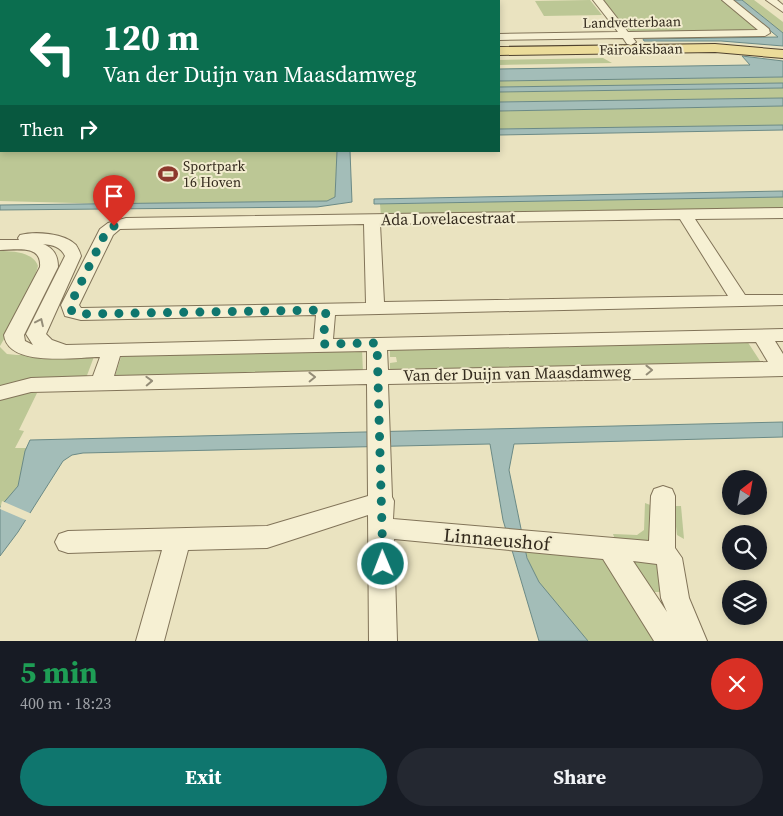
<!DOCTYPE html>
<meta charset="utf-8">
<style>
body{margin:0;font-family:"Source Serif 4",serif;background:#242831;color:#f1f3f6;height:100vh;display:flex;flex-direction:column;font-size:19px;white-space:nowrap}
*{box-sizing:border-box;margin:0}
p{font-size:16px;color:#9ea1a6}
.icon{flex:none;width:28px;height:28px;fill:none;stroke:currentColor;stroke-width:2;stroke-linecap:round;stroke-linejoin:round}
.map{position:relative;height:641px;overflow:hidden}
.side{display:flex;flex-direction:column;background:#171b24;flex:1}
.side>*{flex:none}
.top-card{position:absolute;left:0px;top:0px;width:500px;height:152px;box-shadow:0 2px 8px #0003;background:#0b6e4f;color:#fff;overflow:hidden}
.needle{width:32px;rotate:31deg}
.tools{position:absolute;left:722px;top:470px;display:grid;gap:10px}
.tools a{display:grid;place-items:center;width:45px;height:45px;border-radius:50%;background:#171b24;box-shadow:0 2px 8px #0003;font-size:25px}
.pin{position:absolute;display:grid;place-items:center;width:42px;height:42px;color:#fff;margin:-51px -21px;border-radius:50% 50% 50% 0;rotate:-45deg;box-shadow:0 0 5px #0007}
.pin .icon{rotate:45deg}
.me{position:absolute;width:55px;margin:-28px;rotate:359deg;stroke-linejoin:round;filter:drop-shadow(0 0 4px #0008)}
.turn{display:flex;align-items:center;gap:18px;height:105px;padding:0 20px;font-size:22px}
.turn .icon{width:65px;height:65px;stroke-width:2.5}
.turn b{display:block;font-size:35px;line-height:42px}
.then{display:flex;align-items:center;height:48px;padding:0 20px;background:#0003;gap:10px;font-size:19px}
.round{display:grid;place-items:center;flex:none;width:52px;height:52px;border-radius:26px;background:#242831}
.head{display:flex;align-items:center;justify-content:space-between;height:85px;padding:0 20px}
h1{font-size:30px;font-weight:700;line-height:38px;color:#1e9e55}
.action{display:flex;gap:10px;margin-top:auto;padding:10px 20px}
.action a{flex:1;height:58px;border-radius:30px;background:#0f766e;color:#fff;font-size:20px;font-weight:700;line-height:58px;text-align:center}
.action a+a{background:#242831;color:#f1f3f6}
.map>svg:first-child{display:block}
</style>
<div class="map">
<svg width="783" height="641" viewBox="0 0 783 641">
<rect width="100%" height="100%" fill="#eae3c0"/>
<g fill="#bcc795">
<path d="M590,0L602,15L544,16L535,1Z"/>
<path d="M603,0H724L761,30L632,32L627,29Z"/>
<path d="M742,0H754L783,22V33Z"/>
<path d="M603,58L612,63L499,65V60Z"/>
<path d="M783,77V83L499,87V81Z"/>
<path d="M783,88V98L499,102V92Z"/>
<path d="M0,102L1,151H337L335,197L327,201L113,204L0,201Z"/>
<path d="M783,106V125L499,129V111Z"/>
<path d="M783,197V210L381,217L380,204Z"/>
<path d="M0,251C13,251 33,252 38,266L29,296L0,346Z"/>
<path d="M747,341L762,364L390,373V363L397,362L396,357H390V348Z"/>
<path d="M0,347L7,354L17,355L95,354L86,378L39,380L33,393H37L19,430L24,431L15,448H27L18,486L0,518Z"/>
<path d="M362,349L363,373L114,379L122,354Z"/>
<path d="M645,503L653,506L654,537L648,543L616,542L613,534L637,535L644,530Z"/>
<path d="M676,506H681L684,539L677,535L674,509Z"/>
<path d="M525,548L602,557L660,641H588C567,615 530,582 525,548Z"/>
<path d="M635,557L662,565L666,592H652L628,562Z"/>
</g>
<g fill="#a3bdb8" stroke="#6b8a86">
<path d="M733,0H742L783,33V46L721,41H644L643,39L778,37Z"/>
<path d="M742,56L783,61V77L499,81V69L750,65Z"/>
<path d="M783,83V88L499,92V87Z"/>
<path d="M783,98V106L499,111V102Z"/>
<path d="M783,125V130L499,135V129Z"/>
<path d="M337,151H350L352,202L317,207L0,210V205L327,201L335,197Z"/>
<path d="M783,191V197L374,204V199Z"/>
<path d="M783,422V437L514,444L509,470L527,558L539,582L588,641H539L503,520L490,444L83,453L72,455L63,461L18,532L0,556V507L18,486L25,451L30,440Z"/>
</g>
<path fill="#eae3c0" d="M2,501L32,514L28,521L0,509Z"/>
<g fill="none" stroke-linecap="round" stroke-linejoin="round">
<g fill="#8e866e" fill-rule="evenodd">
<path d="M126,0H145L146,1H127Z"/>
<rect x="161" y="0" width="18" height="1"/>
</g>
<defs>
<g id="minor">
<path d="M464,0H474V1H465Z"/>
<path d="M593,0H603L628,32L758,30L722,0H733L769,29L770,33L765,36L633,38L636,42L631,45L627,44L623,38L499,40V34L618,32Z"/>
<path d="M766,0H777L783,5V12Z"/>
<path d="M783,208V218L695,219L745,295H783V305L335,315L333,339L783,329V341H775L783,354V376L388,384L392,497L394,501L393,519L649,541L651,496L654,489L663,486L672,489L675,496V548L682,558L689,598L707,641H654L603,559L394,539L397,641H369L368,515L267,548L188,550L164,641H136L162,550L68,553L59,550L55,542L59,534L68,531L267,526L368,496L367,384L31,392L0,400V386L31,378L93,376L100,357C76,357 8,368 4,335L40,267C42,244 16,250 0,250V240H19L18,238L20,235C35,231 65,233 76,245C78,248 80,252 81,256L46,334L52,340L66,345L314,339L316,315L81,320L65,316L61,305L100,229L108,223L126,218ZM680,219L728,296L384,302L380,224ZM364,224L366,303L81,308L79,305L113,235L120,229ZM43,244C53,245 61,247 65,256L26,334L33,345L25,341L24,335L58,267C58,256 54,248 43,244ZM756,342L768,362L388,370L387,350ZM367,351V370L114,376L120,356ZM633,561L657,564L661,598L667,612Z"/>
</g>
<g id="major">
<path d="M715,44L783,50V58L715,52L499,55V47Z"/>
<rect x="0" y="48" width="1" height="8"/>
</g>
</defs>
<use href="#minor" stroke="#827459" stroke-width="2"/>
<use href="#major" stroke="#50422e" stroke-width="2"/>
<use href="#minor" fill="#f6f0d3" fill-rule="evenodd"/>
<use href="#major" fill="#ecdc9a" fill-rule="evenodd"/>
</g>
<defs><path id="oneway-chevron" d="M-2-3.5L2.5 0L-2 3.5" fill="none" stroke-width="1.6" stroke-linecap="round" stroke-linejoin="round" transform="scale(1.25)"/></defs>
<g stroke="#948d78">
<use href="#oneway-chevron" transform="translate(40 322) rotate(-65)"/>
<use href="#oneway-chevron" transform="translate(649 370) rotate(-1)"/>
<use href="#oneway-chevron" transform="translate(312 377) rotate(-1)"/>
<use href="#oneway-chevron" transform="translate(149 381) rotate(-2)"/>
</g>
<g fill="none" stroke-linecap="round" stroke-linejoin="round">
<path stroke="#0f766e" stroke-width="9" stroke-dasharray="0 16.2" d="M114,226L106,232L70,305L72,312L81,314L326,310L323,344L377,343L383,564"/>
</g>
<defs>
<symbol id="stadium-bare" viewBox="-9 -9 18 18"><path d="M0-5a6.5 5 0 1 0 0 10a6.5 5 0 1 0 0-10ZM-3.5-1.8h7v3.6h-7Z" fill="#8d382d" stroke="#f2eccf" stroke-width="2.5" paint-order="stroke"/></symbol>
</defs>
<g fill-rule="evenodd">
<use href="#stadium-bare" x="154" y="160" width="28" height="28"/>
</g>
<g text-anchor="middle" stroke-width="4" stroke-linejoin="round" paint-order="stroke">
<g font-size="14" fill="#332a1d" stroke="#f2eccf">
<text transform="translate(632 22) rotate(-1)" y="5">Landvetterbaan</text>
<text transform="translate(641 49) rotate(-1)" y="5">Fairoaksbaan</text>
</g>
<g font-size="14" fill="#332a1d" stroke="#f2eccf" text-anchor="start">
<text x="183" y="171">Sportpark<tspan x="183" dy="16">16 Hoven</tspan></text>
</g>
<g font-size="16" fill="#332a1d" stroke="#f2eccf">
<text transform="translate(448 218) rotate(-1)" y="6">Ada Lovelacestraat</text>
<text transform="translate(517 373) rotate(-1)" y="6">Van der Duijn van Maasdamweg</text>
</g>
<g font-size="19" fill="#332a1d" stroke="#f2eccf">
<text transform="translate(497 539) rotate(5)" y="7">Linnaeushof</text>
</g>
</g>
</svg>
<div class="tools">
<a><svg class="needle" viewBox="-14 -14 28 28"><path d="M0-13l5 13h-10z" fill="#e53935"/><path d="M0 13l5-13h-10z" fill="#9ea1a6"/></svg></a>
<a><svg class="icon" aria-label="search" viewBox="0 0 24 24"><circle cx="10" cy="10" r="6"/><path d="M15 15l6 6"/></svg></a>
<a><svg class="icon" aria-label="layers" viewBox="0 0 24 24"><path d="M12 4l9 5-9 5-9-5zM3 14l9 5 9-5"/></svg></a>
</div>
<div class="pin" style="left:114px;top:226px;background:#d93025"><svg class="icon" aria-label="arrive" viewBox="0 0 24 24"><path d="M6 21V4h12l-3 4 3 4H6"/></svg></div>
<svg class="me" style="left:383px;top:564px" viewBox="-20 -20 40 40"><circle r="17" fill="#0f766e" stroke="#fff" stroke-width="3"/><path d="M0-11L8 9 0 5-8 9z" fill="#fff"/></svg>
<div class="top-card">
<div class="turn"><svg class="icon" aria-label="left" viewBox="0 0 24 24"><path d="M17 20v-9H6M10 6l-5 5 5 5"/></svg><div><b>120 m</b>Van der Duijn van Maasdamweg</div></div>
<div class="then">Then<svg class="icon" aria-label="right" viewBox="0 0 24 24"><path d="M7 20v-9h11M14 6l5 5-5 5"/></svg></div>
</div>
</div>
<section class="side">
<div class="head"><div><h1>5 min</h1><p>400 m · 18:23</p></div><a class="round" style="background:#d93025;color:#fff"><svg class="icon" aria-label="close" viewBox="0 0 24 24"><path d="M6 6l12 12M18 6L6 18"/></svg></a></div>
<div class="action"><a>Exit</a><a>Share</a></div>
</section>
